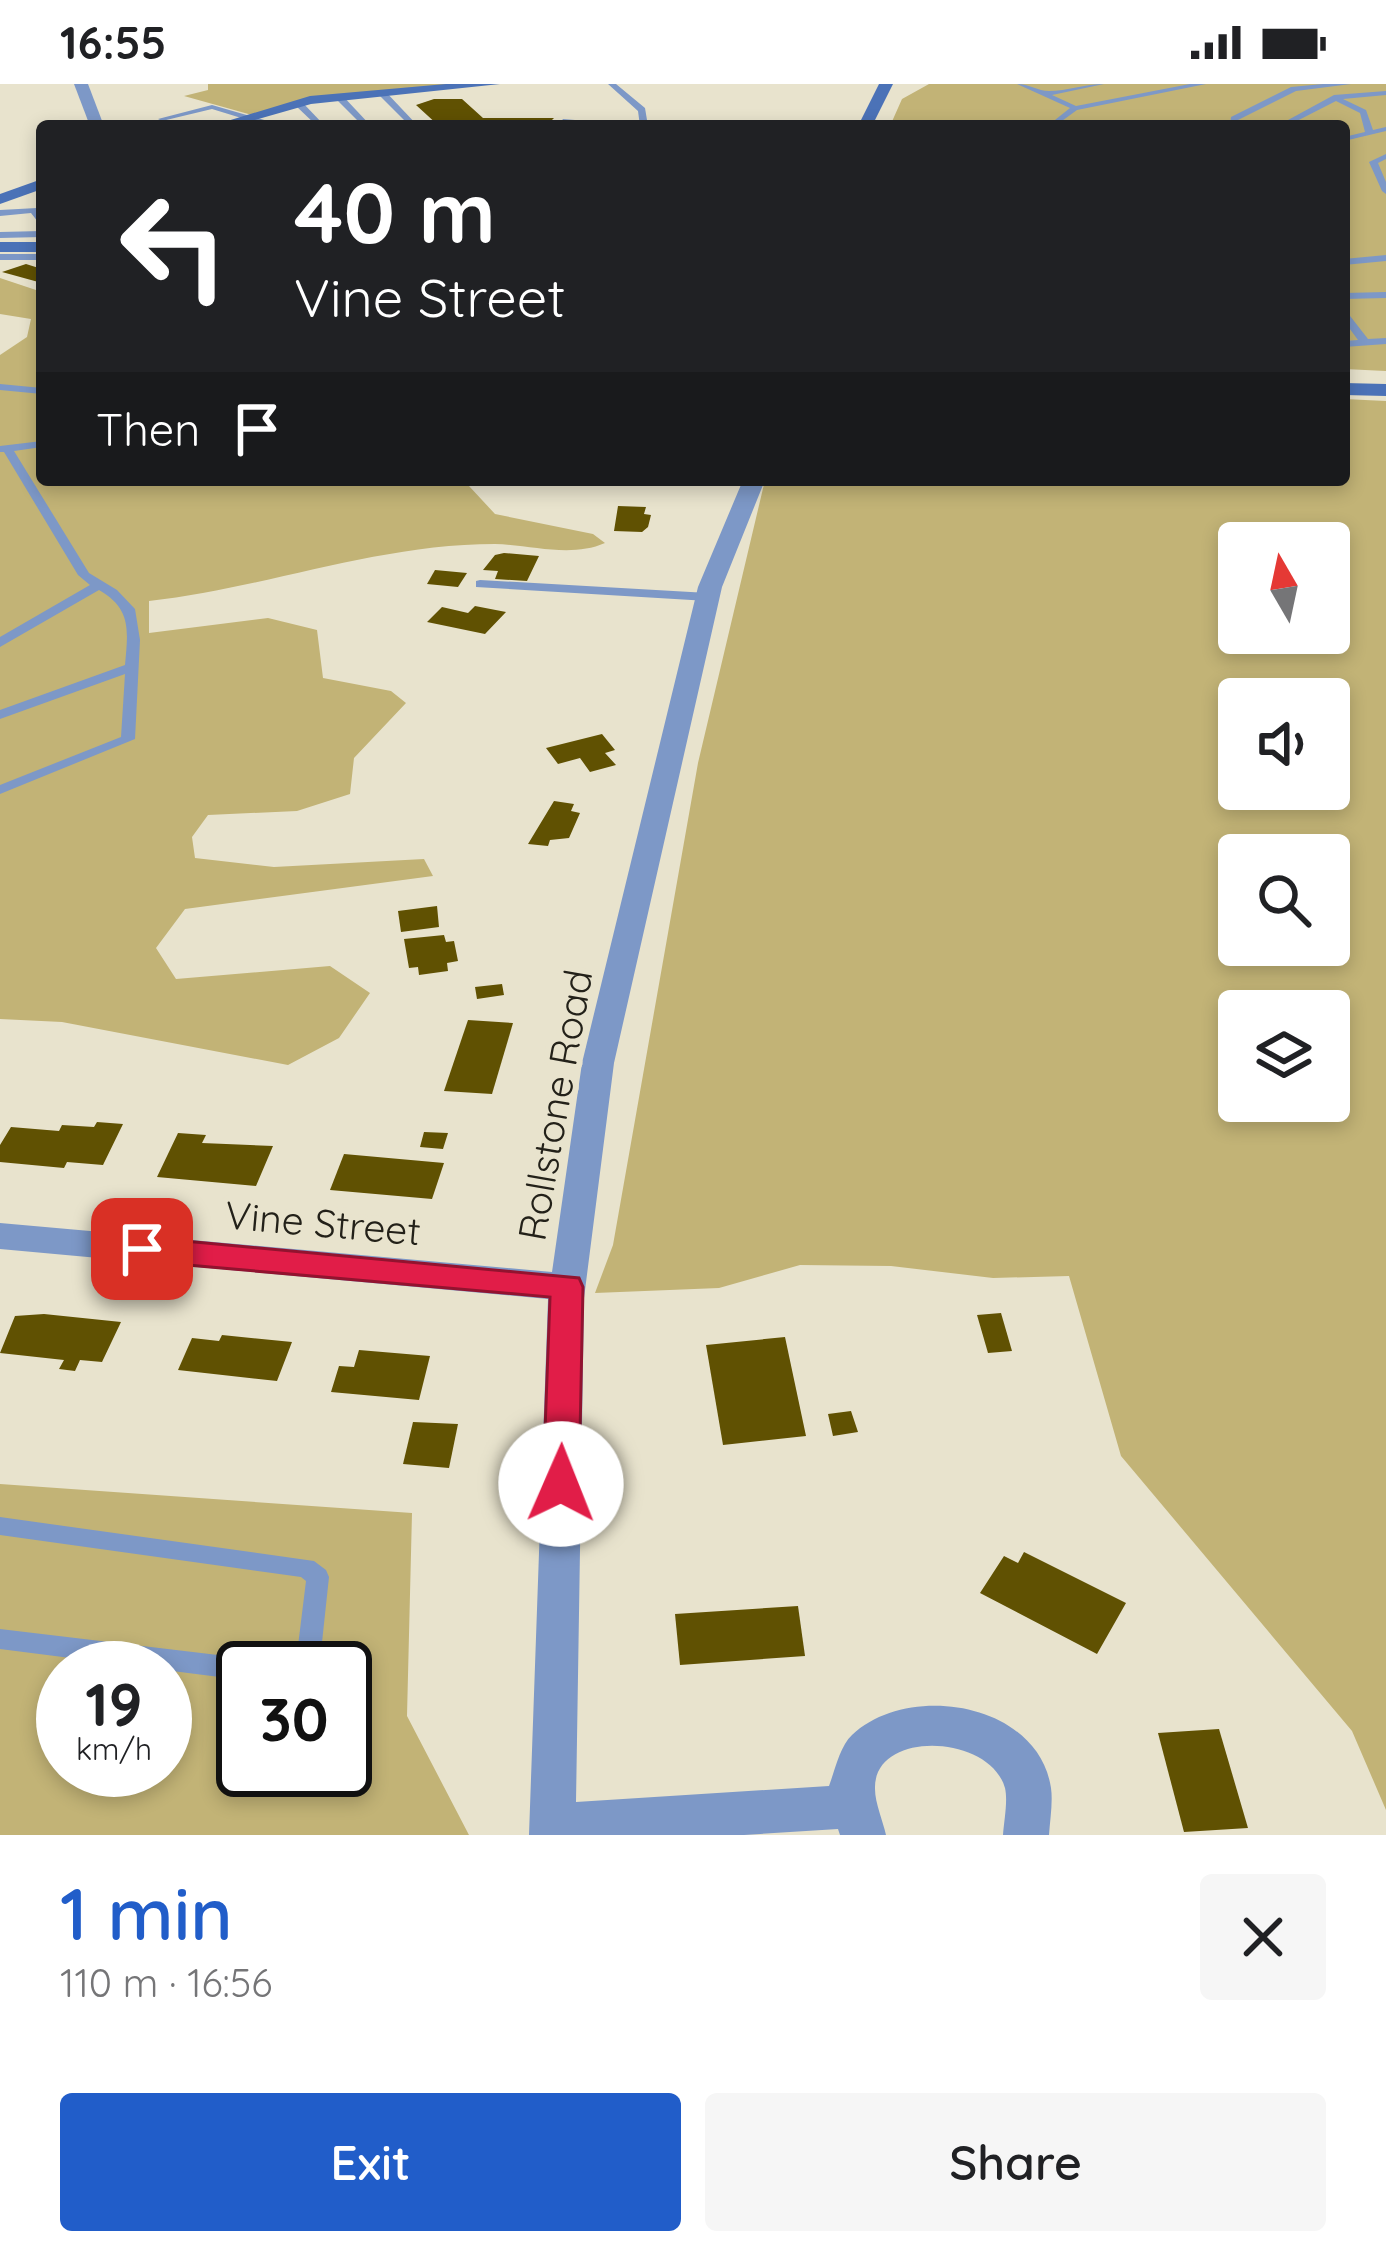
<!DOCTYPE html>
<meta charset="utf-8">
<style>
body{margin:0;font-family:Quicksand,sans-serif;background:#f6f6f6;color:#202124;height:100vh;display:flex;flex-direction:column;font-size:45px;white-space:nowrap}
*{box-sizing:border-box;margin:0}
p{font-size:39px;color:#757577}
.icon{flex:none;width:66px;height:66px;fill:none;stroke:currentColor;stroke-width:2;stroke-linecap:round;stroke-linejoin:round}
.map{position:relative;height:1751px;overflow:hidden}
.drawer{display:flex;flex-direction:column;background:#fff;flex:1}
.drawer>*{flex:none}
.top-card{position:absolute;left:36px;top:36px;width:1314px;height:366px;border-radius:12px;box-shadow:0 6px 18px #0003;background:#202124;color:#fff;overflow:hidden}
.needle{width:78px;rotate:351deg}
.tools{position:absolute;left:1218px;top:438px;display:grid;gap:24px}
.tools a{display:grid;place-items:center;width:132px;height:132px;border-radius:12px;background:#fff;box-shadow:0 6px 18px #0003;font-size:60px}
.speed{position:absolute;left:36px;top:1557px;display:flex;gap:24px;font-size:60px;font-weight:700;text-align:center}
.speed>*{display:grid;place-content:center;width:156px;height:156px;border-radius:50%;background:#fff;box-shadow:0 6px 18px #0003;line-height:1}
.speed small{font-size:30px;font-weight:400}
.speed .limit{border:6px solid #111;border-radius:18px;background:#fff;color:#111}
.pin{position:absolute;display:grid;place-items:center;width:102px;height:102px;color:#fff;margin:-51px;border-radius:24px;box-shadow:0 6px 18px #0006}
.me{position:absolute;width:132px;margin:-66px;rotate:1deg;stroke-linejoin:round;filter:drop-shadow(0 0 9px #0008)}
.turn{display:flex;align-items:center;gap:42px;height:252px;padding:0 60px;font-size:54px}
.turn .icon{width:156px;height:156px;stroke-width:2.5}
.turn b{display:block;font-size:84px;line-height:102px}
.then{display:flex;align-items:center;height:114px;padding:0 60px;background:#0003;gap:24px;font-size:45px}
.round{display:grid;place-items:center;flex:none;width:126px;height:126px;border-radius:12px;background:#f6f6f6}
.overview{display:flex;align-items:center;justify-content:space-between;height:204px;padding:0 60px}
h1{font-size:72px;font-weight:600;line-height:90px;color:#215dc9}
.primary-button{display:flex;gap:24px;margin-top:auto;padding:24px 60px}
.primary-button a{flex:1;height:138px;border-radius:12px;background:#215dc9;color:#fff;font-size:48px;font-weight:600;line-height:138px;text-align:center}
.primary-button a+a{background:#f6f6f6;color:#202124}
.status{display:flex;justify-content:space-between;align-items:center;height:84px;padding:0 60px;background:#fff;direction:ltr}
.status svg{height:33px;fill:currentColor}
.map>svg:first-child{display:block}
</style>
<div class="status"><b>16:55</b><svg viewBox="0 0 49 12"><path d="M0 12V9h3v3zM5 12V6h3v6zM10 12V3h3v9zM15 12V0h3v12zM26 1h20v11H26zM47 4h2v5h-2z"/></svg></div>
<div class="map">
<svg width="1386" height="1751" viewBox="0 0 1386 1751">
<rect width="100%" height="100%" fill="#e8e3cd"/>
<g fill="#c2b376" fill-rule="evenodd">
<path d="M208,0H493L338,12L252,31L184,12L208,6Z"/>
<path d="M929,0H1386V287L1344,285V42H890L902,15Z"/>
<path d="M0,194L42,208V396H474L469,402L495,430L593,450L605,459C571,474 531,461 495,460C376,460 266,504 149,517V549L268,534L317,546L323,594L391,607L406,619L354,674L350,710L297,727L208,731L192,753L195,774L274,783L424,775L433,792L185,825L156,864L176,895L330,882L370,909L339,954L288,981L62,938L0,935V271L27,253L31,235L0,230Z"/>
<path d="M1344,315L1386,317V1726L1352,1647L1121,1372L1069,1192L993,1194L891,1182L800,1181L719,1204L595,1209L613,1161L698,679L765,396H1344ZM1239,459H1329V549H1239ZM1239,615H1329V705H1239ZM1239,771H1329V861H1239ZM1239,927H1329V1017H1239Z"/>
<path d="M0,1400L412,1429L407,1632L469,1751H0ZM63,1584H165V1686H63ZM243,1584H345V1686H243Z"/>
</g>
<g fill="#605102">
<path d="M434,15H462L483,34H554L546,42H439L416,21Z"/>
<path d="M26,180L42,185V199L2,188Z"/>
<path d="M618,422L646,423L644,430L651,431L648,443L642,448L614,447Z"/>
<path d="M495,471L504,469L539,472L527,497L495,495L498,487L483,486Z"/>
<path d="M435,486L467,489L458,503L427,500Z"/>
<path d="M475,522L506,528L485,550L427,538L442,523L468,529Z"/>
<path d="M602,650L615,666L605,669L616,681L590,688L580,674L558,680L546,664Z"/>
<path d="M554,717L574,720L571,727L580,729L569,754L550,756L548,762L528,760Z"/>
<path d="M437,822L439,843L401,848L398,827Z"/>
<path d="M444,851L446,858L454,857L458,877L447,879L448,887L419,891L418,883L409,884L404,855Z"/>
<path d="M502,900L504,911L477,915L475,903Z"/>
<path d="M468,936L513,939L492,1010L444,1007Z"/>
<path d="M97,1038L123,1040L103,1081L67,1078L64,1084L0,1078V1061L11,1043L59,1047L62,1041L94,1043Z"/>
<path d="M424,1048L448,1049L443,1065L420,1063Z"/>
<path d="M178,1049L206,1051L202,1059L273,1062L256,1102L157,1093Z"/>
<path d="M344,1070L444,1079L432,1115L330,1106Z"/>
<path d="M1001,1229L1012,1267L988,1269L977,1231Z"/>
<path d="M44,1230L121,1238L102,1278L80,1276L75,1287L59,1285L64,1276L0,1269L15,1232Z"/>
<path d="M222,1251L292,1258L277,1297L178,1286L192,1254L219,1257Z"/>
<path d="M785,1253L806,1352L723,1361L706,1261Z"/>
<path d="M359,1266L430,1272L419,1316L331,1308L339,1282L354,1283Z"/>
<path d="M851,1327L858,1348L833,1352L828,1330Z"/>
<path d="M413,1338L458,1340L449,1384L403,1380Z"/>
<path d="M1024,1468L1126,1519L1097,1570L980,1509L1004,1472L1018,1479Z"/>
<path d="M798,1522L805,1572L680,1581L675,1530Z"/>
<path d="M1219,1645L1248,1744L1184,1748L1158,1649Z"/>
</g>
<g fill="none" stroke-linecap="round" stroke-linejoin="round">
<g fill="#7d98c7" fill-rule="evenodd">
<path d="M608,0H616L645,24L648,42H640L638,27Z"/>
<path d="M1017,0C1029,0 1038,7 1049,7C1067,7 1085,0 1104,0L1052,11L1076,22L1190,0H1206L1077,26L1055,42L1050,40L1070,24Z"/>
<path d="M1323,0H1351L1296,7L1238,36V42H1230L1231,33L1291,3Z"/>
<path d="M378,6H384L418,42H410L378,10Z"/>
<path d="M1386,7V11L1343,15L1366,26L1373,46L1386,43V47L1344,57V53L1365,48L1360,29L1336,17L1287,42H1277L1334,11Z"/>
<path d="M335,10H341L371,42H363L335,14Z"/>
<path d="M295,17H301L325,42H317L295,21Z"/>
<path d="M212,21L278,40L279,42H267L212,25L162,37L158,35Z"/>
<path d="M563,35L623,40L627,42L560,39Z"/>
<path d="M1386,70V75L1378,79L1386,98V110L1382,107L1369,78Z"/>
<path d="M37,124L42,132V143L31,129L0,132V126Z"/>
<path d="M42,147V153L0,154V148Z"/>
<rect x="0" y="170" width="42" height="6"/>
<path d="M1386,171V177L1344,181V175Z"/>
<path d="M1386,208V214L1344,215V209Z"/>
<path d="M1344,227L1347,228L1368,255L1386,254V260L1344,263V257L1358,256L1344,237Z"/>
<path d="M0,300L42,304V310L0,306Z"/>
<path d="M42,357V363L14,367L89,489L117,506L135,525L140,556L135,655L0,710V701L121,653L125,590L0,635V626L125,581C128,547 132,525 99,506L0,563V553L90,501L78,491L4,368H0V362Z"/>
<path d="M480,496L708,509L714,513L708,517L476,503V497Z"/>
<path d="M0,1433L314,1477L326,1486L329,1493L320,1577L317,1584H274L278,1577L297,1570L306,1497L301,1493L0,1451Z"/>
<path d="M0,1545L243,1574L251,1578L254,1584H243V1596L0,1565Z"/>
</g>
<path fill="#7d98c7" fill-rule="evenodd" d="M743,396H765L722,503L614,979L584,1214L576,1718L829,1702C835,1686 840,1662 852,1651C908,1598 1038,1618 1051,1704C1053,1718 1050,1736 1049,1751H1003C1004,1737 1008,1717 1005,1704C990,1650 873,1645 875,1705C875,1719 883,1737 886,1751H840L838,1745L744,1751H529L548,1215L0,1165V1139L552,1188L582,979L698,503Z"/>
<path fill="#7d98c7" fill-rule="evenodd" d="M74,0H88L104,42H90Z"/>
<g fill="#4b72b7" fill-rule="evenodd">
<path d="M446,0H500L311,20L234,42H211L310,12Z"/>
<path d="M879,0H893L872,42H858Z"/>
<path d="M42,95V105L0,120V110Z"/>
<rect x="0" y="158" width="42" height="10"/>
<path d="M1344,299L1386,300V312L1344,311Z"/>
</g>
</g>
<path fill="#e11d48" stroke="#92132f" stroke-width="3" d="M142,1153L579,1194L583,1203L579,1400L574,1410L561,1415L548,1410L543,1400L550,1213L142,1177L126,1165Z"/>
<g text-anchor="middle" stroke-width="12" stroke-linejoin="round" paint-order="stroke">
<g font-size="39" fill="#232119" stroke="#e8e3cd">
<text transform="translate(555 1021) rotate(-80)" y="14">Rollstone Road</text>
<text transform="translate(323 1139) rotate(5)" y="14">Vine Street</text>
</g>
</g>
</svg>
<div class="tools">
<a><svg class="needle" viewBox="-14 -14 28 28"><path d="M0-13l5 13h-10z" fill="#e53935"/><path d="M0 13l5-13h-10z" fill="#757577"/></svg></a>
<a><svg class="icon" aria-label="sound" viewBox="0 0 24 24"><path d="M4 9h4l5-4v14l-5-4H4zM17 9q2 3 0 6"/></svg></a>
<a><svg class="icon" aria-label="search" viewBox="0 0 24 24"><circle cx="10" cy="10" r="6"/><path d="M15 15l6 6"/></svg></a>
<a><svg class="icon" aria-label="layers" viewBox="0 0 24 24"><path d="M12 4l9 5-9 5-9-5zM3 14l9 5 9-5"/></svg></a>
</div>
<div class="speed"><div>19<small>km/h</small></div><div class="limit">30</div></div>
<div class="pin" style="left:142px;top:1165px;background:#d93025"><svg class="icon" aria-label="arrive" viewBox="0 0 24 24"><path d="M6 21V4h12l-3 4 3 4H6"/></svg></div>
<svg class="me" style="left:561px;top:1400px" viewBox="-20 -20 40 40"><circle r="19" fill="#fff"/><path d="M0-13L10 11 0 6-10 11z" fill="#e11d48"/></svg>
<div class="top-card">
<div class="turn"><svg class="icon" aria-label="left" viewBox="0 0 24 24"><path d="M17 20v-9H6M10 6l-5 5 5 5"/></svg><div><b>40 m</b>Vine Street</div></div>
<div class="then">Then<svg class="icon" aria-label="arrive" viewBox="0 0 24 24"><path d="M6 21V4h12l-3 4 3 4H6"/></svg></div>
</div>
</div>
<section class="drawer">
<div class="overview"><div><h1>1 min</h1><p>110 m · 16:56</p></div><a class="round"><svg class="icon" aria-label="close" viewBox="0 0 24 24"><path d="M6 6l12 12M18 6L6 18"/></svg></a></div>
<div class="primary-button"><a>Exit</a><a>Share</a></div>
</section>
